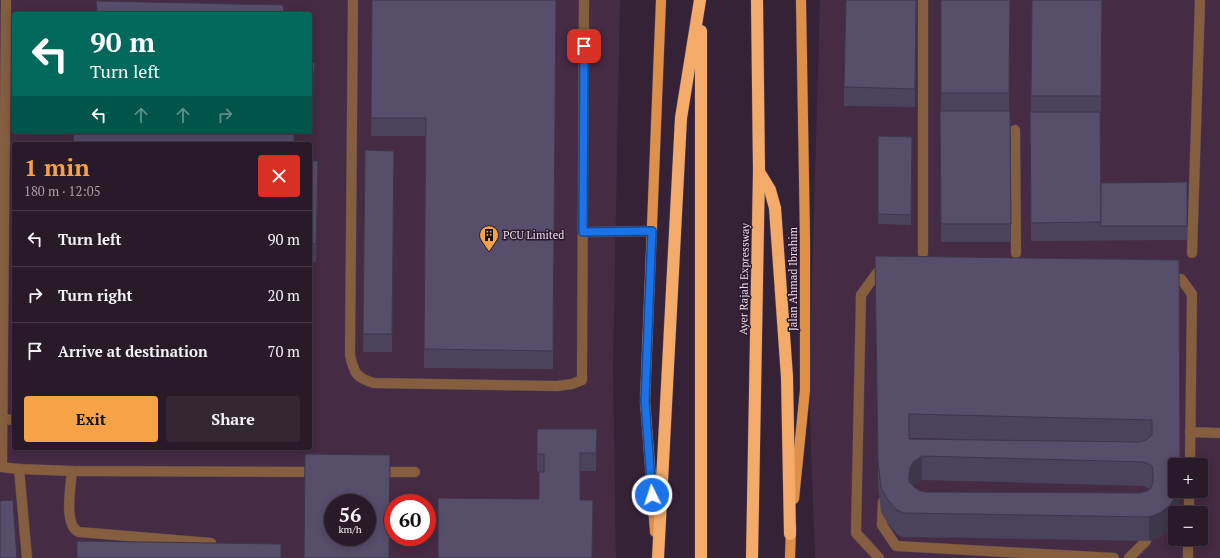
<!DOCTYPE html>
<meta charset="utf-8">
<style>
body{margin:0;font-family:"PT Serif",serif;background:#342734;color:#f1f3f6;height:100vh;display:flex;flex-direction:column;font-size:15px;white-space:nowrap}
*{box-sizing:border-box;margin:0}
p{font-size:13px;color:#a5a1a8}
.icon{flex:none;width:22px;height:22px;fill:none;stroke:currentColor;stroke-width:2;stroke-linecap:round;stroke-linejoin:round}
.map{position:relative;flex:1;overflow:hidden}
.side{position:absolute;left:12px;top:142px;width:300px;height:308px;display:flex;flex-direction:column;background:#281a28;border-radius:4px;box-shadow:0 2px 10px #0003,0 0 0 1px #443845}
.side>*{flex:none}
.top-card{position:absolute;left:12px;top:12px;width:300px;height:122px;border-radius:4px;box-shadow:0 2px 10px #0003,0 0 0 1px #443845;background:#00695c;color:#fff;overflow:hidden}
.fabs{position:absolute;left:1168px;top:458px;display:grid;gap:8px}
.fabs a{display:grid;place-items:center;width:40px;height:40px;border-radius:4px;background:#281a28;box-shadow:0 2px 10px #0003,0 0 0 1px #443845;font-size:20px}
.speed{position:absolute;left:324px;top:494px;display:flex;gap:8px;font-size:20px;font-weight:700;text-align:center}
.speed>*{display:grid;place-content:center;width:52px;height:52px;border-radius:50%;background:#281a28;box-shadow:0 2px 10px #0003,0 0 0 1px #443845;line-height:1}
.speed small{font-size:10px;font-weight:400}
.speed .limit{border:6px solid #d22;background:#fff;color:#111}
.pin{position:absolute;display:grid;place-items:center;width:34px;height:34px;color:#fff;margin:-17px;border-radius:8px;box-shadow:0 2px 6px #0006}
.me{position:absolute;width:44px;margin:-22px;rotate:356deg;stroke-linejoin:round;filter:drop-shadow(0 0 3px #0008)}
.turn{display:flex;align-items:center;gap:14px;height:84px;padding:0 12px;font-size:18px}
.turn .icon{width:52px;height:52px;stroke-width:2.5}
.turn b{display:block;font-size:28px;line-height:34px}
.lanes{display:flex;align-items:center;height:38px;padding:0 12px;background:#0003;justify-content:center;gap:20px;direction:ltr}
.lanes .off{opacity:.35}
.round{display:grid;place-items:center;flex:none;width:42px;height:42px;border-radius:4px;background:#342734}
.headline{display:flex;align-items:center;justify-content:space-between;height:68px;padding:0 12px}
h1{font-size:24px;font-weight:800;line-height:30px;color:#f5a346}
.button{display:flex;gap:8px;margin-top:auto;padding:8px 12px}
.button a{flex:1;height:46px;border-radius:4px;background:#f5a346;color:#111;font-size:16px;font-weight:800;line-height:46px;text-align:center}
.button a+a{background:#342734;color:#f1f3f6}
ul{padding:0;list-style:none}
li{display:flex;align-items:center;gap:12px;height:56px;padding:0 12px;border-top:1px solid #443845}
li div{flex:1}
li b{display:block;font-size:15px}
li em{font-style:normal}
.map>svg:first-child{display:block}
</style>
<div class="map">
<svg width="1220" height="558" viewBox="0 0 1220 558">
<rect width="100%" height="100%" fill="#362236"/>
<g fill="#452b44" fill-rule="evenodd">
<path d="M0,0H620L613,370L616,558H0ZM14,14H310V132H14ZM14,144H310V448H14ZM333,503H367V537H333ZM393,503H427V537H393Z"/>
<path d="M820,0H1220V558H815L809,389ZM1175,465H1201V491H1175ZM1175,513H1201V539H1175Z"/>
</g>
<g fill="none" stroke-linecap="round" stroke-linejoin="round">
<defs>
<g id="minor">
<path d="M353,0L350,355C354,373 356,378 374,383L557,386L572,384L582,380V375L584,0"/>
<path d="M1015,130L1016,253"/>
<path d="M583,232L652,231"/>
<path d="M923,253V0"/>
<path d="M1192,253L1200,0"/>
<path d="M1167,279H1181L1192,294L1190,465"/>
<path d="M2,419L14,420"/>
<path d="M1190,432L1220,433"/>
<path d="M2,466L6,0"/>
<path d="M0,467L19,469L72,471L318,472"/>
<path d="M19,469L27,558"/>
<path d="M72,471C71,485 63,526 79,532L211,543"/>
<path d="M378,472H415"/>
<path d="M883,502L882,525L896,546L1114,558"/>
<path d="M1189,513V491"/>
<path d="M879,558L856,533L861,295L877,273H887"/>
<path d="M1129,558L1146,541L1147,527"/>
<path d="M1188,558V539"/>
</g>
<g id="major">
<path d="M794,499L805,390V239L801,0"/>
<path d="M655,532L645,401L661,0"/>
<path d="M790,558L791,527"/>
</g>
<g id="highway">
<path d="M701,31V558"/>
<path d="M759,172L770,190L775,208L787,377L790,534"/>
<path d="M658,558L681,118L700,0"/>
<path d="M752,558L759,171L757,0"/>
</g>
</defs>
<use href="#minor" stroke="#534053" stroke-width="11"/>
<use href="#major" stroke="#534053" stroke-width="11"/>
<use href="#highway" stroke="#534053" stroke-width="13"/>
<use href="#minor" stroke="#845e3e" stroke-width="10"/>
<use href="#major" stroke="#dd9049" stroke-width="10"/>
<use href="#highway" stroke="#f4aa69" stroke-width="12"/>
</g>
<g fill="#4a435b" fill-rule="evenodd">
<path d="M372,0H556L553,369L424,368L425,136H371Z"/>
<path d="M917,0L915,107L844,106V87Z"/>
<path d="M941,0H1010L1009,111H1010L1011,242H941L940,111H941Z"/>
<path d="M1032,0H1102L1101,115H1100L1101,215L1187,182V240L1031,241L1030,112H1031Z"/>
<path d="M310,61L315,81L312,106H310Z"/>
<path d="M878,136L912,137L911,225L878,224Z"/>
<path d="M365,150L394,151L392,352H363Z"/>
<path d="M310,161L318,179L316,262H310Z"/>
<path d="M875,256L1179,260L1180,493L1178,513H1175L1169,530L1160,537L1149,541L903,537L897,534L888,524L881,512L878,484ZM909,438L959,439H909ZM922,480L1144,486L1149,489L1147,491L1140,493L926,492L920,491L913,486Z"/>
<path d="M537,429H597L596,471H580L539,499V472H537Z"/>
</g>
<g fill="#3c374a">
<path d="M315,63V81L312,106V88Z"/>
<path d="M922,456V480L913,486L910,492L909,476L910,468L913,462Z"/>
<path d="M1178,491H1180L1178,513H1175V522L1169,530L1160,537L1149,541V517Z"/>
</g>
<g fill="#564e6a" stroke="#3c374a" fill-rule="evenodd">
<path d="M372,0H556L553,351L424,349L426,118H371Z"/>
<path d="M846,0H916L915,89L844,87Z"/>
<path d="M941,0H1010L1009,93H941Z"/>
<path d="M1032,0H1102L1101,96H1031Z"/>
<path d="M96,1L283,5L284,14H97Z"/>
<path d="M310,61L315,63L312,88H310Z"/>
<path d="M940,111H1010L1011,224H941Z"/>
<path d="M1030,112H1100L1101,222L1031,223Z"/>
<path d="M74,132H294V144H73Z"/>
<path d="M878,136L912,137L911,215L878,214Z"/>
<path d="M365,150L394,151L392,334H363Z"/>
<path d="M310,161H318L316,244H310Z"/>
<path d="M1187,182V226H1101V183Z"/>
<path d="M875,256L1179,260L1180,465H1175V491H1178V494L1169,506L1160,513L1149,517L903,513L897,510L888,500L881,488L878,460ZM909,414L1152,420V435L1146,440L1139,442L909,439ZM922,456L1144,462L1152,466L1153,473V482L1151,488L1147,491L1140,493L926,492L920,491L915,488L909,482V476L910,468L913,462Z"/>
<path d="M537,429H597L596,453H580V500H593L592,558H438V498L539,499V472H544V454H537Z"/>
<path d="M305,454L390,455L389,558H304ZM333,503H367V537H333Z"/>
<path d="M13,500L17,558H0V501Z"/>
<path d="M77,541L281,544V558H77Z"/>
</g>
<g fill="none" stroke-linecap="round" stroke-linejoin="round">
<defs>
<path id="route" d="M584,46L583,232L652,231L645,401L652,495"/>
</defs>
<use href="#route" stroke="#114b97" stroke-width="10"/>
<use href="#route" stroke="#1a73e8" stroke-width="7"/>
</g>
<defs>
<symbol id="building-pin" viewBox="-11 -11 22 30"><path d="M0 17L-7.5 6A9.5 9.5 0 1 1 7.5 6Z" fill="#f5a346" stroke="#2c182b"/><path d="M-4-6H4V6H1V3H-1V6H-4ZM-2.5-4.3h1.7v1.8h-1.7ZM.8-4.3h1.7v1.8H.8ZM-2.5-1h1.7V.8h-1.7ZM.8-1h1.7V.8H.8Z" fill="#111"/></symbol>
</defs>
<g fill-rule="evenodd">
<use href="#building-pin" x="478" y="224" width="22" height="30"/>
</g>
<g text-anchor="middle" stroke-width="3" stroke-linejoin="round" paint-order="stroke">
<g font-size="11" fill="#ecdeeb" stroke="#2c182b" text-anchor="start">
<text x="503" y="239">PCU Limited</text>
</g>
<g font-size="11" fill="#ecdeeb" stroke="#2c182b">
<text transform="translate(744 279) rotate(-89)" y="4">Ayer Rajah Expressway</text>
<text transform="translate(793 279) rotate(-90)" y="4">Jalan Ahmad Ibrahim</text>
</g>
</g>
</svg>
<div class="fabs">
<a>+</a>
<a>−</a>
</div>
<div class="speed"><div>56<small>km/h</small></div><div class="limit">60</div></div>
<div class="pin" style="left:584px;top:46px;background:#d93025"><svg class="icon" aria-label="arrive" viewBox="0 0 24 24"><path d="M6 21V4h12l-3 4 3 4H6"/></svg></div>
<svg class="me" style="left:652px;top:495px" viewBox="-20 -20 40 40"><circle r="17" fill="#1a73e8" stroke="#fff" stroke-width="3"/><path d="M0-11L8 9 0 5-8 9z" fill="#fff"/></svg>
<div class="top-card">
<div class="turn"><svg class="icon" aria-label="left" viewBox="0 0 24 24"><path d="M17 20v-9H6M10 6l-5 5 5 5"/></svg><div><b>90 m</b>Turn left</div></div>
<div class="lanes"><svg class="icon" aria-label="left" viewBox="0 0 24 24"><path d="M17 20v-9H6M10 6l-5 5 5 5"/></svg><svg class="icon off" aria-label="ahead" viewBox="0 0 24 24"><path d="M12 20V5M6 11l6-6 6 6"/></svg><svg class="icon off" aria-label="ahead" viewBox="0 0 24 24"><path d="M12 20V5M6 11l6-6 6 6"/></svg><svg class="icon off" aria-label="right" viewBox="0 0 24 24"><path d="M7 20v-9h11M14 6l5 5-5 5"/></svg></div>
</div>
<section class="side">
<div class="headline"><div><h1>1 min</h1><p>180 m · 12:05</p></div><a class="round" style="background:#d93025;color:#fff"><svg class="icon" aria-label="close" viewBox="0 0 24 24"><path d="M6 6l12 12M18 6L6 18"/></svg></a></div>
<ul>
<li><svg class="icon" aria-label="left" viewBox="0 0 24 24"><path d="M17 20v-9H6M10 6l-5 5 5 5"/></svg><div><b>Turn left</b></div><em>90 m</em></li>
<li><svg class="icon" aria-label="right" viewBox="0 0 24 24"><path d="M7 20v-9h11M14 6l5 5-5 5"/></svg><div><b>Turn right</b></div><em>20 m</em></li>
<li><svg class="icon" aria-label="arrive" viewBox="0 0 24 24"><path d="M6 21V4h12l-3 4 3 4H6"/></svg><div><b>Arrive at destination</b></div><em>70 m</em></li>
</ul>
<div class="button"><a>Exit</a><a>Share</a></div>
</section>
</div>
